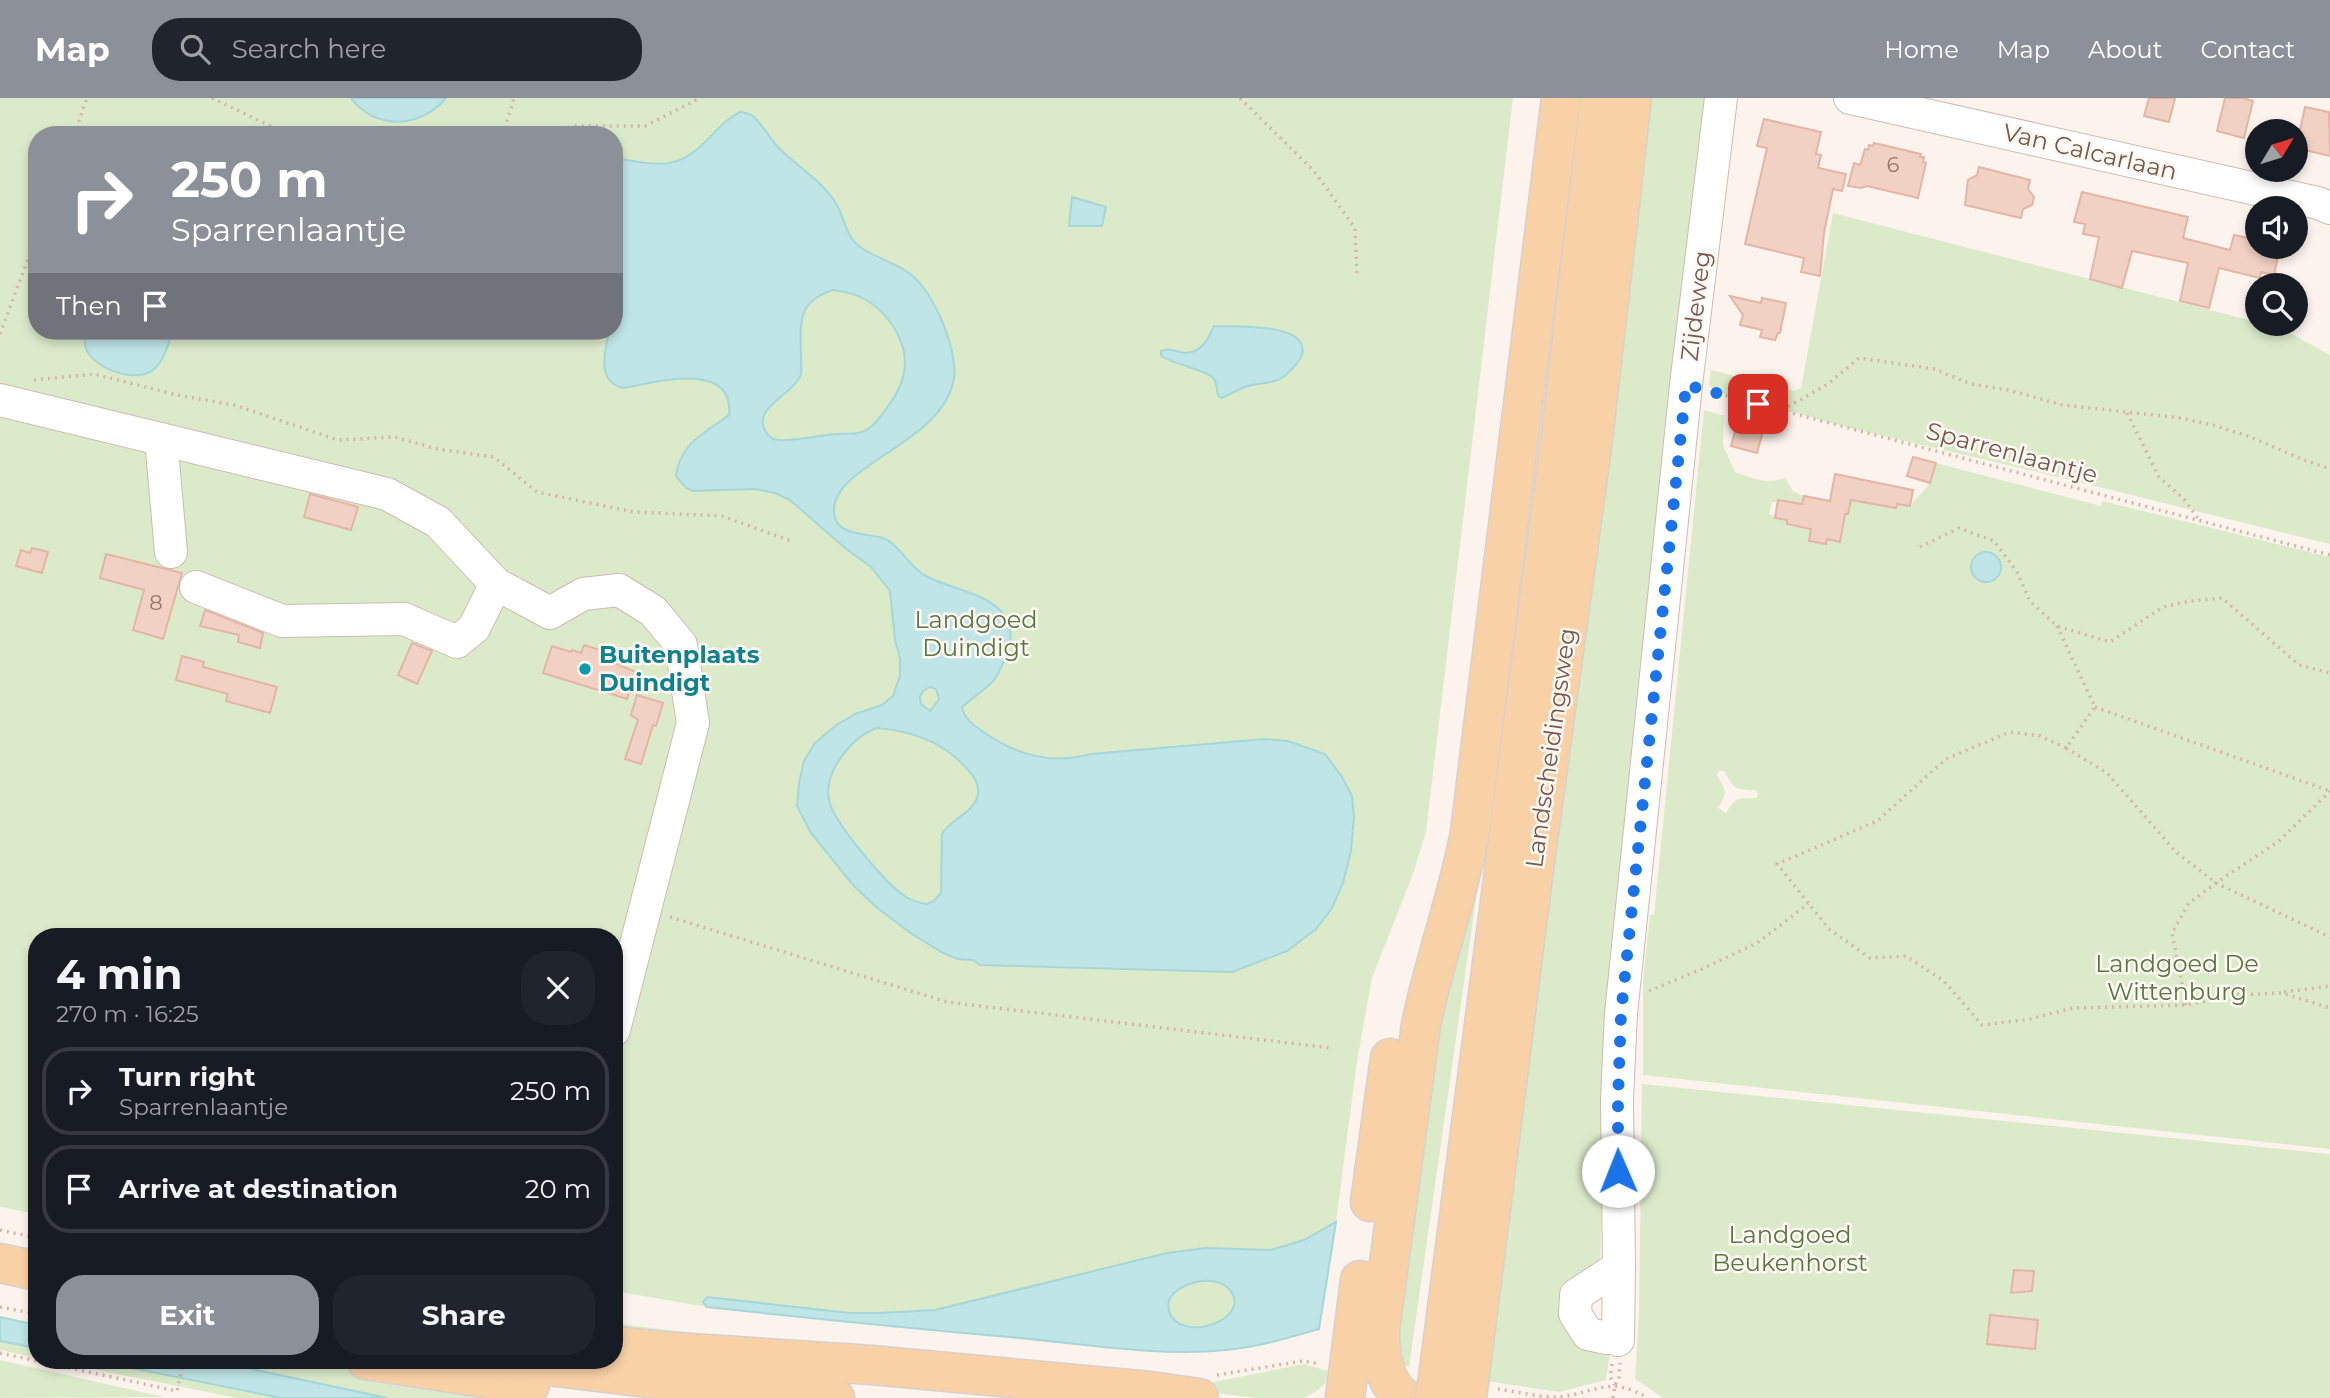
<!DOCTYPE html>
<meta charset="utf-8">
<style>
body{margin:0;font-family:Montserrat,sans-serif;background:#20242c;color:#f1f3f6;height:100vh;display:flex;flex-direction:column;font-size:26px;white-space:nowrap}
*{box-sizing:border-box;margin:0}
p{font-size:23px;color:#9ea1a6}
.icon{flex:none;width:38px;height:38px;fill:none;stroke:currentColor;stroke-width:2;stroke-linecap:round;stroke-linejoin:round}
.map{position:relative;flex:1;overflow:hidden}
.panel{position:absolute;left:28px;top:830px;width:595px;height:441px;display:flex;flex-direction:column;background:#171b24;border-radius:28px;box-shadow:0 4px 10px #0003}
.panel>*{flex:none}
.top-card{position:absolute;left:28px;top:28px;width:595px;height:214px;border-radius:28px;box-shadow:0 4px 10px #0003;background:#8c9099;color:#fff;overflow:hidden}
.needle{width:46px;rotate:52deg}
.buttons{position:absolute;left:2245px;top:21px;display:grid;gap:14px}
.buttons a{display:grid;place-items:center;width:63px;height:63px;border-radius:50%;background:#171b24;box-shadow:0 4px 10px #0003;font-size:35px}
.pin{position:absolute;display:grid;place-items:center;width:60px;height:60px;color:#fff;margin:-30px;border-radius:14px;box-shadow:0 4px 10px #0006}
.me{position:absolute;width:77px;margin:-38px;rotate:359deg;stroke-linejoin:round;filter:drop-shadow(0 0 5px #0008)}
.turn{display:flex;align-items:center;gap:24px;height:147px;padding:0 28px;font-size:32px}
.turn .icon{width:91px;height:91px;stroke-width:2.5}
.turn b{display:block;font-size:49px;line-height:60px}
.then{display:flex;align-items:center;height:66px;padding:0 28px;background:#0003;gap:14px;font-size:26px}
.round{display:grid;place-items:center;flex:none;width:74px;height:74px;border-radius:28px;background:#20242c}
.summary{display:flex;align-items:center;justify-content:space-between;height:119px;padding:0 28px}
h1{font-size:42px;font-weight:700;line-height:52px}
.cta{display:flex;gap:14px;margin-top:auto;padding:14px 28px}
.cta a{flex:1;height:80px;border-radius:28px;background:#8c9099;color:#fff;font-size:28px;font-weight:700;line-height:80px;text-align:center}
.cta a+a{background:#20242c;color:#f1f3f6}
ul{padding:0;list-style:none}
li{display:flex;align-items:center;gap:21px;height:88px;margin:0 14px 10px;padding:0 14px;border:4px solid #363941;border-radius:28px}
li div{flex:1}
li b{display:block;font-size:26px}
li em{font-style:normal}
header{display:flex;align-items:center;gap:42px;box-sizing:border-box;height:98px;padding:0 35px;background:#8c9099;color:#fff}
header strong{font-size:33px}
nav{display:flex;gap:38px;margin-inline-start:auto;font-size:24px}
.search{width:490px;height:63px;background:#20242c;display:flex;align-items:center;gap:18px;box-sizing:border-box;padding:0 24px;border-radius:28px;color:#9ea1a6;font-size:26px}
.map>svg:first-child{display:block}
</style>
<header>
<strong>Map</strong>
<div class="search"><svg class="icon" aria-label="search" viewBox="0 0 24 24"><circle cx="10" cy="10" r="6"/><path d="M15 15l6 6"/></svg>Search here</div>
<nav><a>Home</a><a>Map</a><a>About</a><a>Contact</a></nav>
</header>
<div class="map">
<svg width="2330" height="1300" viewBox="0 0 2330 1300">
<rect width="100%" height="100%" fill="#fcf4ec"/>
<g fill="#dbebca" fill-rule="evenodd">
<path d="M0,0H1513L1426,734L1413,776L1372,880L1357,963L1336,1124L1304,1142L1271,1152L1205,1150L1167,1155L935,1212L880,1215H850L707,1199L704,1206L707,1209L614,1193V838H37V1116L0,1109ZM37,37H614V233H37Z"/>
<path d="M1644,0H1707L1603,1043L1600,1173L1569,1191L1610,1253L1606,1282L1559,1294L1485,1283Z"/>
<path d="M1833,115L2257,224L2258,226L2279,229L2330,257V446L2054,378L1854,331L1715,293L1709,287L1711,272L1794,293L1801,290Z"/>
<path d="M1704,312L1724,318L1723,347L1735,374C1752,380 1767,387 1785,380L1793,393L1804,398L1802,406L1779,402L1778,404H1772L1769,416L1775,418V420L1787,422V427L1811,431L1809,443L1827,441L1840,444L1845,416H1848L1851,402L1910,408L1930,385L1936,365L2101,408L2103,403L2330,459V1051L1643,977V881L1650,817H1654ZM1719,673H1724C1734,691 1735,692 1756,692L1758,696L1756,700C1736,700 1736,699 1726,715L1718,710C1728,694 1726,693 1717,677Z"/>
<path d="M1483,752L1409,1269L1399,1267L1390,1248L1422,996Z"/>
<path d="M1642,986L2330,1056V1300H1663L1635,1281L1639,1213Z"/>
<path d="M1208,1182C1222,1184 1232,1190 1234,1205C1231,1217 1224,1223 1212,1226C1162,1240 1149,1191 1208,1182Z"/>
<path d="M614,1225L832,1253L1214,1284L1304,1266L1332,1274L1327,1284L1318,1292L1304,1300H1257L1001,1270L614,1243Z"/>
<path d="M0,1243L37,1250V1260L0,1252Z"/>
<path d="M0,1262L164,1299L0,1300Z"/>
<path d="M47,1262H93L281,1300H237Z"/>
<path d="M209,1262H298L488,1300H387Z"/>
</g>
<g fill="#c0e5e6" stroke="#a6d6d8" stroke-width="2" fill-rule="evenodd">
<path d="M351,0H446C421,30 375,33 351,0Z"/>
<path d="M740,14C745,15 750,15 754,19C763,28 769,39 777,48C796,68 823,83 837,107C843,118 845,131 852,141C862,155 891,163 906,173C932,188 958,251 954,280C944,345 834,366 834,412C833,438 865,435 883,440C898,445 911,471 926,478C943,487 963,491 980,499C1008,512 1017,529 1006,558C1003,565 999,575 994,582C985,592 972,600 962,609C964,620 973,627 982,633C1016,657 1050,667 1091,656L1265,641L1288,643L1325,656L1342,679L1352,698L1354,719L1351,753L1343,785L1332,810L1316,831L1287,853L1232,874L980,867L973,862L958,861L943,855L909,834L875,808L853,787L811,735L797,708L799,685L804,663L815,645L835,628L855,616L882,607L893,598L900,578V560L895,542L890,493L871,469L845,450L790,402L775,395L756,391L693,393L686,390L676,378C680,345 705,335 729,317C735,261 654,285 623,290C596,283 605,254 609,233H614V60C650,65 673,75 702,47C715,35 724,22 740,14ZM833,192C859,195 875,204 891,225C911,254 909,279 889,307C883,315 876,326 868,331C858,338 847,335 837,336C819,337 802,342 784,342C776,343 770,341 766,334C750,310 794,297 801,276C802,272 801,265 801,260C801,227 795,204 833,192ZM930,589L936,591L939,601L930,613L921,606L920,599L923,593ZM877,630C913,633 944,644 968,672C974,678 979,687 978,696C975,715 950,721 942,736L941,795L934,803L927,806C919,805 913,803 906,799C887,787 833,724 829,702C823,674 852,639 877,630Z"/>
<path d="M1072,99L1106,109L1102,128H1069Z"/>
<path d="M1214,228C1233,229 1311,224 1302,257C1299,265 1287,277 1280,281C1272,285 1261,285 1252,287C1242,289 1232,295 1222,300L1218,298C1217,293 1217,286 1214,281C1210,273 1173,266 1161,258V253C1171,249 1175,254 1185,255C1202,255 1208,241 1214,228Z"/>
<path d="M85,233H173C168,246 163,269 148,275C129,283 92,269 86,250C84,245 85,238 85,233Z"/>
<circle cx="1986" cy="469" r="15"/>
<path d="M1336,1124L1319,1231C1288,1240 1258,1249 1226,1252C1155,1259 1080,1245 1009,1239C908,1230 808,1220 707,1209L703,1204L707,1199L850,1215H880L935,1212L1167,1155L1205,1150L1271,1152L1304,1142ZM1202,1183C1211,1182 1221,1183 1228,1190C1257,1220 1180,1248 1169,1213C1164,1194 1188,1185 1202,1183Z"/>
<path d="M0,1219L37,1227V1250L0,1243Z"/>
<path d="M93,1262H209L387,1300H281Z"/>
</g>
<g fill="#f1d1c4" stroke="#e4b5a5" stroke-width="2">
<path d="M2149,0H2175L2169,24L2144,18Z"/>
<path d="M2225,0H2242L2253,3L2244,40L2217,33Z"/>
<path d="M2305,9L2329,14L2330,58L2296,50Z"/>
<path d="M1764,21L1821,34L1816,56L1821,57L1818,70L1846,76L1842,93L1833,91L1824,135L1820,178L1801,174L1804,160L1745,146L1767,50L1757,48Z"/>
<path d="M1874,45L1921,56L1920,59H1924L1923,64L1926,65L1918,100L1867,88L1861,90L1848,88L1854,65L1860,67L1865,51L1868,52L1869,47L1873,48Z"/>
<path d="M1979,69L2030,82L2028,91L2034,99L2032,107L2023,111L2021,120L1965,107L1968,82L1977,77Z"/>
<path d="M2082,94L2188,119L2183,140L2230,152L2234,137L2258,142V149H2280L2274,177L2261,174L2260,180L2219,170L2209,210L2180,203L2188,165L2132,153L2122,190L2090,181L2099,139L2083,136L2085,126L2074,124Z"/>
<path d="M1730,198L1761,205L1762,200L1786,205L1780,235H1778L1775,242L1760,239L1762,232L1740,227L1743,217Z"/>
<path d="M1737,326L1763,333L1757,355L1731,348Z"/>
<path d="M1913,359L1936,365L1930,385L1907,378Z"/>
<path d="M1835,376L1913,392L1910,408L1897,406L1896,410L1851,402L1848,416H1845L1840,444L1827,441L1826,446L1809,443L1811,431L1787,426V422L1775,420L1778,402L1802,406L1804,398L1830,403Z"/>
<path d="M310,396L358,409L351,432L304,419Z"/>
<path d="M32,450L48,454L42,475L16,468L21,452L30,455Z"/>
<path d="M106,456L182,475L163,541L133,532L144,492L100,480Z"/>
<path d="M205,512L263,535L260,550L238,544L239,537L200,528Z"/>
<path d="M412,545L432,553L417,586L398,577Z"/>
<path d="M584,547L609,555L607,562L636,574L627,601L543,575L552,548L571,554L572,552L581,555Z"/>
<path d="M182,558L204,564L203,569L277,589L270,615L226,603L228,596L176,582Z"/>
<path d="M637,597L663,605L656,628L653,627L641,666L625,661L638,622L631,617Z"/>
<path d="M2014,1172L2034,1173L2032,1193L2011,1195Z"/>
<path d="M1990,1217L2038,1222L2035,1251L1987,1246Z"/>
</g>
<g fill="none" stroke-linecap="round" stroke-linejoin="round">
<defs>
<g id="minor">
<path d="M1850,0L2318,105L2330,110"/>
<path d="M0,302L387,396L438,424L496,486L550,515L583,496L619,492L653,513L681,547L693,625L614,932"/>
<path d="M161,341L171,454"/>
<path d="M196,489L282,523L404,521L457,544L474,530L496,486"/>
<path d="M1617,1230L1607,1240L1588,1236L1575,1216L1576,1197L1619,1169"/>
<path d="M1618,1242L1619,1169L1617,1001L1621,916L1686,287L1721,0"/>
</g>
<g id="major">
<path d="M1370,1104L1390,960"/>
<path d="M0,1165L37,1173"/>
<path d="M614,1248L661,1253L872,1267L1150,1293L1199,1300"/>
<path d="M366,1262L530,1287"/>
<path d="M498,1262L698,1286L835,1300"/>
<path d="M1439,1272L1561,336L1600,0"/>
<path d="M1470,1276L1534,771L1593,341L1632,0"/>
<path d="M1345,1300L1360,1182"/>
<path d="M1403,1300C1383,1282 1380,1258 1380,1232L1421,927C1434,862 1458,800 1470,734L1561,0"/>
</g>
</defs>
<use href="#minor" stroke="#cfbab0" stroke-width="34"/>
<use href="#major" stroke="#d9d0cd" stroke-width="41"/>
<g stroke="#d7b4a6" stroke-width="3.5" stroke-dasharray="2 5" stroke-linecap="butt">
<path d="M212,0L289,37"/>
<path d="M1240,0L1314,73L1355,130L1357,176"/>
<path d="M74,37L87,0"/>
<path d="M503,37L514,0"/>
<path d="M541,37L573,28H645L700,0"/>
<path d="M0,236L37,137"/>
<path d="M407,236L409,233"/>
<path d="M34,282L94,276L177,297L234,307L338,342L395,339L437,351L494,359L537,394L634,414L722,418L791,443"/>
<path d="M1712,294L2330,457"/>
<path d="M1782,312L1828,286L1859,260L1934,271L1971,286L2008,292L2063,307L2180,320L2213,327L2248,338L2304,362L2330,371"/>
<path d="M2127,315L2159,379L2184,401L2199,422"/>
<path d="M1920,449L1959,430L1994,443L2017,474L2030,503L2057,528L2110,544L2163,509L2190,503L2222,500L2299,567L2330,575"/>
<path d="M2057,528L2095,609L2066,650L2107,675L2176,754L2216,785L2330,839"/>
<path d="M2095,609L2330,693"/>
<path d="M2066,650L2040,638L2010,634L1946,661L1877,723L1777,766L1829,831L1870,860L1906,858L1944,883L1982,927L2030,921L2073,910L2186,907L2233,897L2282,895L2330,910"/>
<path d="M670,819L947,904L1331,950"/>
<path d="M1649,893L1702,871L1757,845L1808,806"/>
<path d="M2284,894L2330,888"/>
<path d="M2186,907L2172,835L2189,805L2216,785L2279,743L2330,693"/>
<path d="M0,1132L37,1140"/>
<path d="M0,1209L37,1216"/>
<path d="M0,1255L177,1293L184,1262"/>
<path d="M1612,1266L1610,1279L1615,1287"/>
<path d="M1217,1277L1303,1263L1320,1266"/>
<path d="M1498,1291C1515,1293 1541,1300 1558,1299C1596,1295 1610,1277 1648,1300"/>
<path d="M1613,1300L1615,1287L1619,1281L1620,1265"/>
</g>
<use href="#minor" stroke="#fff" stroke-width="32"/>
<use href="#major" stroke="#f8d1a7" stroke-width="38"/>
<defs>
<g id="major-bridge">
<path d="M1435,1300L1439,1272"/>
<path d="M1467,1300L1470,1276"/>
</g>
</defs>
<use href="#major-bridge" stroke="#d9d0cd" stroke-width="41" stroke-linecap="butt"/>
<use href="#major-bridge" stroke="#f8d1a7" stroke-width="38"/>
</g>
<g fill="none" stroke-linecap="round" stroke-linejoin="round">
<path stroke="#1a73e8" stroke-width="12" stroke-dasharray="0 21.6" d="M1618,1073V1001L1621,916L1686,287L1758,306"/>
</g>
<circle fill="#0f9aa8" stroke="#fff9f3" stroke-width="2.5" cx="585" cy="571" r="7"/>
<g text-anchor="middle" stroke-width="5" stroke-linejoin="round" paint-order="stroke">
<g font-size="21" fill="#96766c">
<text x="1893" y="74">6</text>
<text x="156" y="512">8</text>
</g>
<g font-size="24" fill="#78584e" stroke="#fff9f3">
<text transform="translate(2090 54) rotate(13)" y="8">Van Calcarlaan</text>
<text transform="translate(1696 208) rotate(-83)" y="8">Zijdeweg</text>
<text transform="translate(2012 355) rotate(15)" y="8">Sparrenlaantje</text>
<text transform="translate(1551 650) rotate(-82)" y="8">Landscheidingsweg</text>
</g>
<g font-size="24" fill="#587743" stroke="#fff9f3">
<text x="976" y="530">Landgoed<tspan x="976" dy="28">Duindigt</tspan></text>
<text x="2177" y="874">Landgoed De<tspan x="2177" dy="28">Wittenburg</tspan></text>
<text x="1790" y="1145">Landgoed<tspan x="1790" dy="28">Beukenhorst</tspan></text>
</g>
<g font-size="24" font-weight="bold" fill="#0d838f" stroke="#fff9f3" text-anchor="start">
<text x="599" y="565">Buitenplaats<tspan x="599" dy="28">Duindigt</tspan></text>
</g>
</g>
</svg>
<div class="buttons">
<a><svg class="needle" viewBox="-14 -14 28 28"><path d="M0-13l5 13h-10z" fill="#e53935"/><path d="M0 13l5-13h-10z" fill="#9ea1a6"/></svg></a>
<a><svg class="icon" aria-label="sound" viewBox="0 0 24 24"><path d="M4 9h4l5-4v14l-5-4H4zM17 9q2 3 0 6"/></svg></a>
<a><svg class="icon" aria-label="search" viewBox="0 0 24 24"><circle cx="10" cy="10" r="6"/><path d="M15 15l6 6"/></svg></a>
</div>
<div class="pin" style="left:1758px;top:306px;background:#d93025"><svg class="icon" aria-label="arrive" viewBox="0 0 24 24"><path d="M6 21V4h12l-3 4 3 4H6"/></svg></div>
<svg class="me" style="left:1618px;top:1073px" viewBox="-20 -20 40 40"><circle r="19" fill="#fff"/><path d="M0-13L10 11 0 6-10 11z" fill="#1a73e8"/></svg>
<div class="top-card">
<div class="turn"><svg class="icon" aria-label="right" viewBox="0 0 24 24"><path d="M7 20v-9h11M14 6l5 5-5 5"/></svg><div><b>250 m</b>Sparrenlaantje</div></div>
<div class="then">Then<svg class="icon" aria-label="arrive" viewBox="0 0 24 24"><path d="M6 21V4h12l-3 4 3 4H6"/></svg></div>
</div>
<section class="panel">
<div class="summary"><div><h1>4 min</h1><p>270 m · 16:25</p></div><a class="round"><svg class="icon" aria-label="close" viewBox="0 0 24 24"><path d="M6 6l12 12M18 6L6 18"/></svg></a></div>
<ul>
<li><svg class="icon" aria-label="right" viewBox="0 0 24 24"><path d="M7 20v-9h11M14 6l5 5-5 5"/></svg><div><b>Turn right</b><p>Sparrenlaantje</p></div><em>250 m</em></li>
<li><svg class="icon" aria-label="arrive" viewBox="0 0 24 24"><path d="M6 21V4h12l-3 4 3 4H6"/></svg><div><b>Arrive at destination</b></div><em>20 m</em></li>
</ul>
<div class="cta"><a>Exit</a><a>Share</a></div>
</section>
</div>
